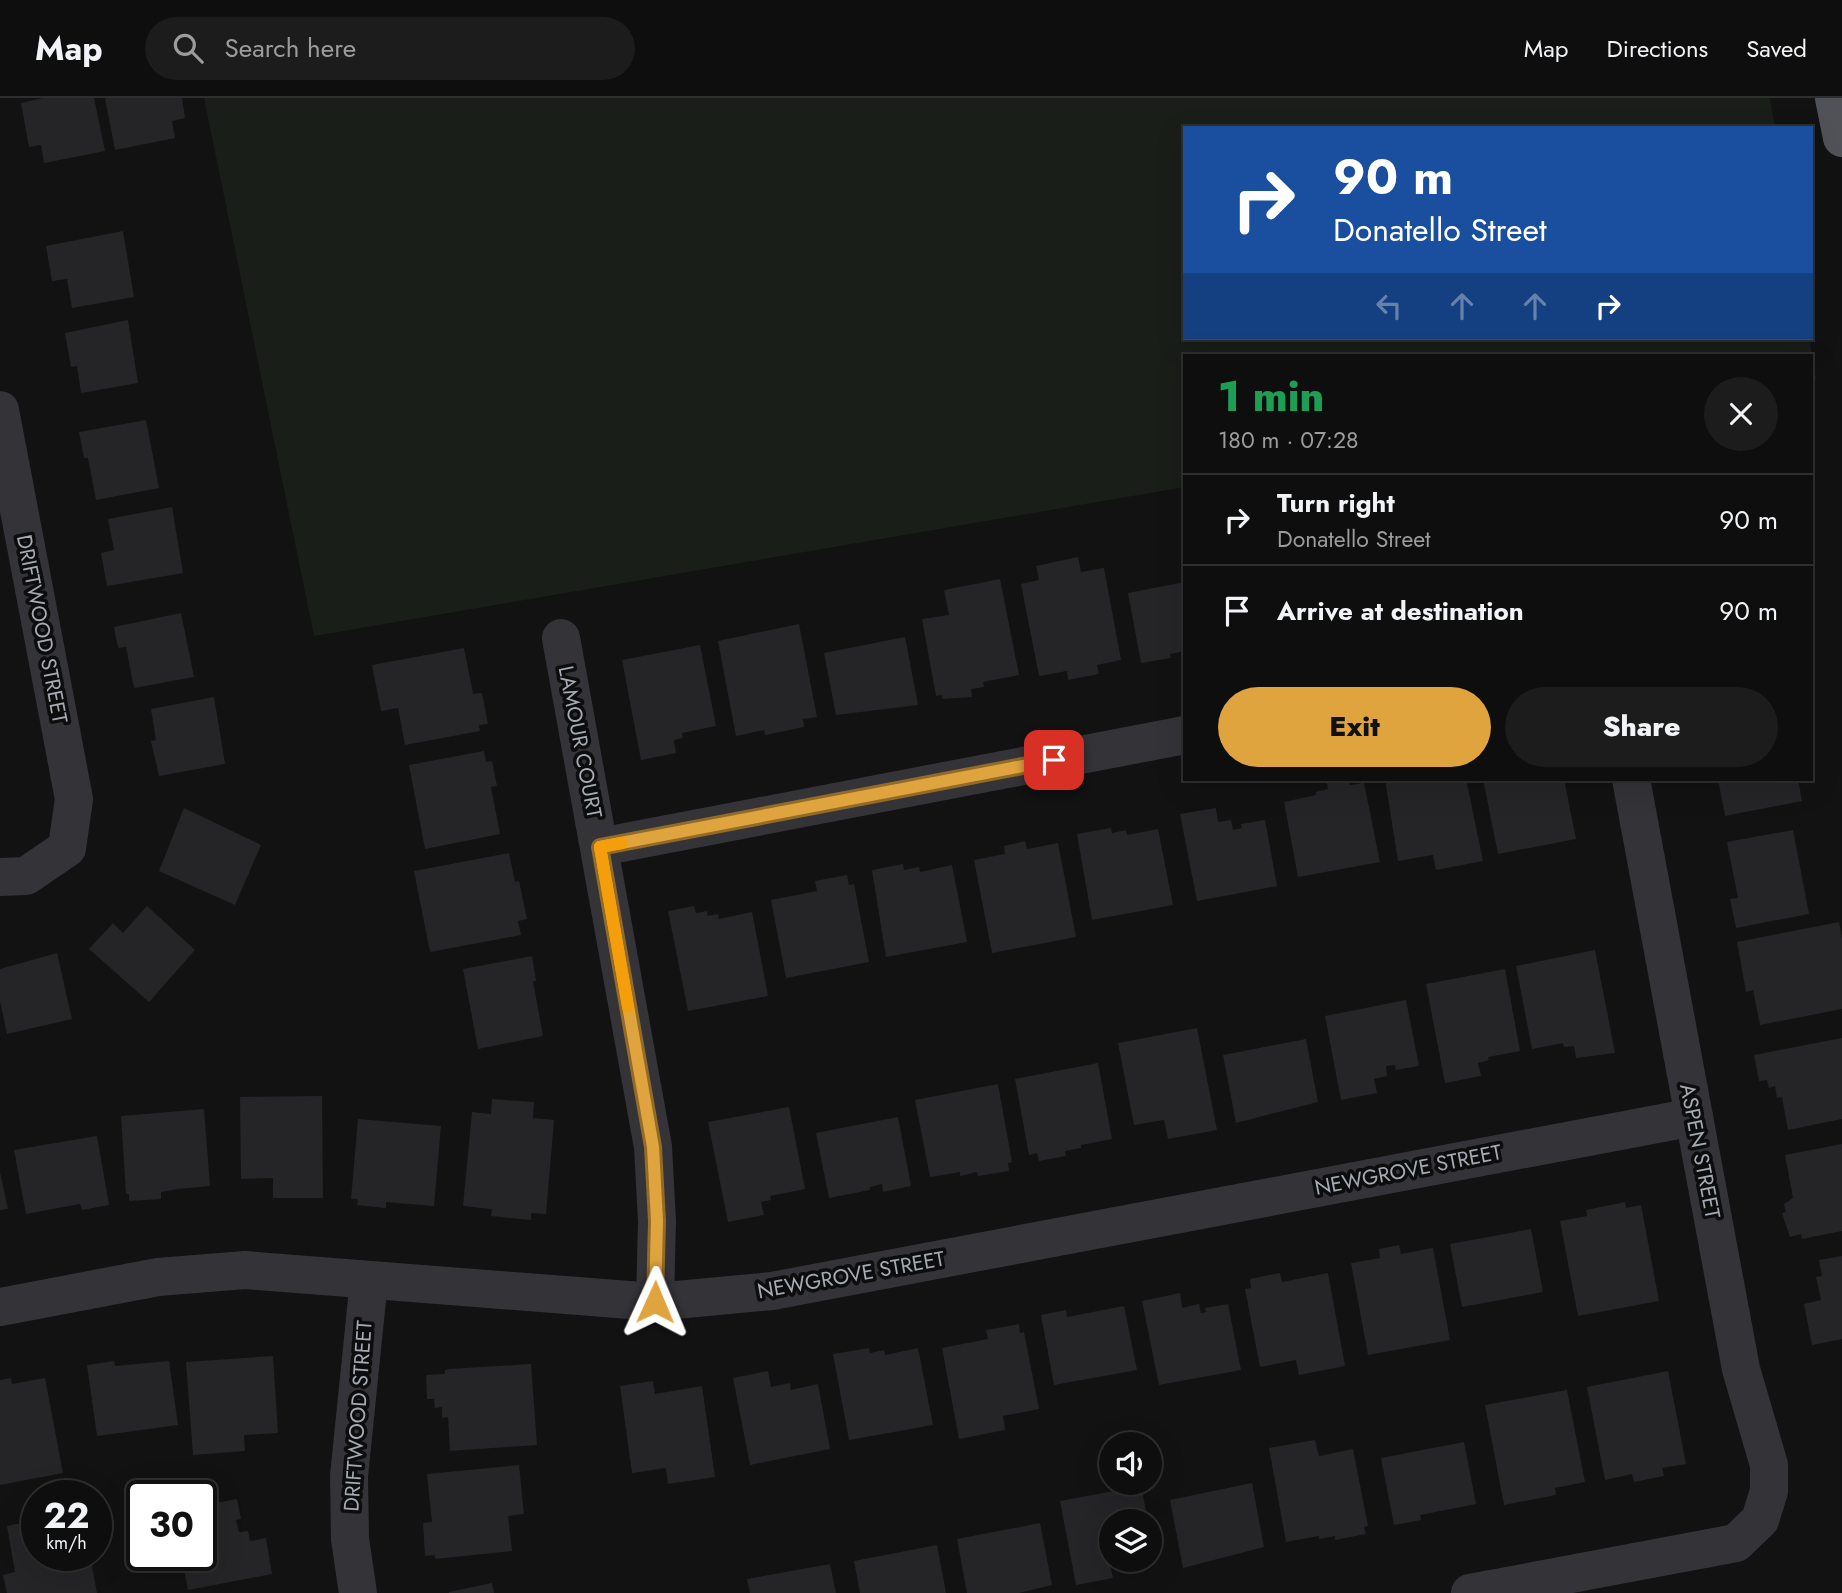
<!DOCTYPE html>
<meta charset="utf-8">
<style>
body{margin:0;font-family:Jost,sans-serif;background:#1c1c1c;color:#f1f3f6;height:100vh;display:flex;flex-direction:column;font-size:26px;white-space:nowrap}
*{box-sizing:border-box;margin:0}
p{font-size:23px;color:#9b9c9e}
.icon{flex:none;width:38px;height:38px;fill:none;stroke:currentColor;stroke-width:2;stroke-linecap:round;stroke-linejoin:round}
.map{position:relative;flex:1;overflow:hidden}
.sheet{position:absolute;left:1183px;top:256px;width:630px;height:427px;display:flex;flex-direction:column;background:#0e0e0e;border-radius:0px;box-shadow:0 7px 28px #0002,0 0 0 2px #2e2e2e}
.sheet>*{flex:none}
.hud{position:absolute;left:1183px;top:28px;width:630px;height:214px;border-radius:0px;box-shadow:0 7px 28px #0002,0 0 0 2px #2e2e2e;background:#1a4fa0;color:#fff;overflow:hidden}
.buttons{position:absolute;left:1099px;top:1334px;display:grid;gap:14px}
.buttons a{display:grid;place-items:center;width:63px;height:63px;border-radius:50%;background:#0e0e0e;box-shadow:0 7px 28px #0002,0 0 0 2px #2e2e2e;font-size:35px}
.speed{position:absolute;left:21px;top:1382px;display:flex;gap:14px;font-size:35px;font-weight:700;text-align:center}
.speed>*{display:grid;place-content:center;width:91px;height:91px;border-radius:50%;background:#0e0e0e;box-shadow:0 7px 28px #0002,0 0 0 2px #2e2e2e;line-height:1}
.speed small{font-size:18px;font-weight:400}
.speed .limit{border:4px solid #111;border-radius:10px;background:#fff;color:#111}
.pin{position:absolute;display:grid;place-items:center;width:60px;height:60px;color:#fff;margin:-30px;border-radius:14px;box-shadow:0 4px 10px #0006}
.me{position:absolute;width:77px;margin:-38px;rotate:1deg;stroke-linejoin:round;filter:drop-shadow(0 0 5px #0008)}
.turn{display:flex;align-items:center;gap:24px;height:147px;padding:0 35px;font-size:32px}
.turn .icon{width:91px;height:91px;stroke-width:2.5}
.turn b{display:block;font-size:49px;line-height:60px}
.lanes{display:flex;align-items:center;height:66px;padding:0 35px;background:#0003;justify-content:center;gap:35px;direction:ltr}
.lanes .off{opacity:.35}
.round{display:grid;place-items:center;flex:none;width:74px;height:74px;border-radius:37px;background:#1c1c1c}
.summary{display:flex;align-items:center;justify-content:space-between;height:119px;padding:0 35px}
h1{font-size:42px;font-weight:800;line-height:52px;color:#1e9e55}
.cta{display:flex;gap:14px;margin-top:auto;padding:14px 35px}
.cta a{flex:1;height:80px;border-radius:42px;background:#e0a43e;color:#111;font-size:28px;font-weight:800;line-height:80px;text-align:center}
.cta a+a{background:#1c1c1c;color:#f1f3f6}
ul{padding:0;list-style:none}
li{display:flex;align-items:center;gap:21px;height:91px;padding:0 35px;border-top:2px solid #2e2e2e}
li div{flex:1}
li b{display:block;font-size:26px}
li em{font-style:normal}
header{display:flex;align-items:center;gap:42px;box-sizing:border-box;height:98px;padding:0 35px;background:#0e0e0e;border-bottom:2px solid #2e2e2e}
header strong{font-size:33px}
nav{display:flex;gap:38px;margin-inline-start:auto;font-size:24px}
.search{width:490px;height:63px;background:#1c1c1c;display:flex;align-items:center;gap:18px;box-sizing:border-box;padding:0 24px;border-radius:38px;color:#9b9c9e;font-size:26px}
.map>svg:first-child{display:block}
</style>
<header>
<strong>Map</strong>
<div class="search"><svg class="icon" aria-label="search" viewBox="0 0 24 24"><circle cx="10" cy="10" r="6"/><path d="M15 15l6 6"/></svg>Search here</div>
<nav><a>Map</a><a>Directions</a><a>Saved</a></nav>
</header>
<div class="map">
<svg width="1842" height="1495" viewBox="0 0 1842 1495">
<rect width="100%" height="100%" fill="#121213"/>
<path fill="#191e19" d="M204,0H1770L1775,30H1185V240H1809L1816,281L1811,282V257H1185V389L314,538Z"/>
<g fill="#252527">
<path d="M43,0H94L105,53L44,65L41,47L29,49L21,5Z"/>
<path d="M105,0H182L185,20L172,23L175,40L115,52Z"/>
<path d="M123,133L134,199L72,210L67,181L52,183L46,148Z"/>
<path d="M128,222L138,285L81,295L77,268L71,269L65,235Z"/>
<path d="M146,322L159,390L96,402L88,360H84L79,334Z"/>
<path d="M172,409L183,475L107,488L101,455L114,452L108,421Z"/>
<path d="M1078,459L1081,474L1104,470L1121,562L1097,567L1099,576L1068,582L1067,573L1039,578L1021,486L1039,482L1036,468Z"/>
<path d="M1000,481L1019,577L983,584L984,589L971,591L972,599L942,601V597L936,598L922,521L949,517L944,492Z"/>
<path d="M1185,484V553L1170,556L1171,560L1141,565L1128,495Z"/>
<path d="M181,515L194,579L134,590L126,549L118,550L114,529Z"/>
<path d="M799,526L817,619L803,621L804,629L765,637L764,632L736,638L718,543Z"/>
<path d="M905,539L918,607L836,617L824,555Z"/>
<path d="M700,547L716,628L682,635L683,640L674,642L676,655L641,662L622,562Z"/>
<path d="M464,550L473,596L482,595L488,626L479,627L480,633L405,647L398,610L381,613L372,567Z"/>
<path d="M214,599L225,666L159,678L151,643L156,642L151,611Z"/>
<path d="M484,653L486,664L492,663L497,688L491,689L500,736L425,751L409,667Z"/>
<path d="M1349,681L1350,687L1364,685L1380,764L1298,779L1284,704L1316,697V694L1328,691L1327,685Z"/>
<path d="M1385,681H1466L1483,763L1436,772L1433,757L1398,763Z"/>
<path d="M1483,681H1564L1576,741L1498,756Z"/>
<path d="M1718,681H1798L1802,703L1725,718Z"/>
<path d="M184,710L261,747L235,807L159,773Z"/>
<path d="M1216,710L1218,724L1231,722L1233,732L1242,730L1241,726L1265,722L1277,788L1197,803L1180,716Z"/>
<path d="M1111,730L1112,735L1126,732L1127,737L1158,731L1173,807L1092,822L1077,736Z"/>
<path d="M1793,732L1809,816L1736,830L1730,801L1738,800L1727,744Z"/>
<path d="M1025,743L1027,751L1058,745L1076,839L992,855L974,762L1005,756L1004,748Z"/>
<path d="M509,755L515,784L519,783L527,821L518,823L521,837L430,854L414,773Z"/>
<path d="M903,766L904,772L919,769L920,774L952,767L967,844L886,859L872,772Z"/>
<path d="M847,777L849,787L854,786L869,864L786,880L771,802L817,793L815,783Z"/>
<path d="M147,808L195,852L149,904L89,851L113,825L123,835Z"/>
<path d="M694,808L696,815L707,813L708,818L718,816L719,821L752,814L768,898L688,913L668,813Z"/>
<path d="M1839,824L1842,841V911L1760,927L1753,892L1746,894L1737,844Z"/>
<path d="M1595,852L1615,955L1576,960L1574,948L1564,949L1563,945L1532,951L1516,868Z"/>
<path d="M57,855L72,921L7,936L0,903V871Z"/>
<path d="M532,858L536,883H533L543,938L478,951L463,871Z"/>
<path d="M1505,871L1520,953L1488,959L1489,962L1478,965L1481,978L1445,985L1426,886Z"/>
<path d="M1406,902L1419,968L1396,972L1395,967L1386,968L1387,978L1374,981L1377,995L1341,1002L1325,918Z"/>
<path d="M1197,930L1217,1032L1168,1041L1164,1022L1134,1027L1118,945Z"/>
<path d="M1842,940V1021L1788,1032L1782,999L1777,1000L1775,988L1769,990L1767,982L1759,983L1754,957Z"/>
<path d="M1306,941L1318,1004L1236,1025L1223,957Z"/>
<path d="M1098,965L1112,1041L1081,1047V1050L1065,1053L1066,1058L1039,1063L1037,1055L1029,1057L1015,981Z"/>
<path d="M998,986L1012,1064L1008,1065L1009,1073L978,1078L977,1074L960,1078V1074L930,1079L915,1002Z"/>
<path d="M322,998L323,1100H273V1080L241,1081L240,999Z"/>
<path d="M492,1001L534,1004L533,1020L554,1022L546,1116L531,1115V1122L491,1118L492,1111L463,1108L472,1014L491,1016Z"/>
<path d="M789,1009L805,1091L770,1098L771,1102L761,1104L764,1117L728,1124L708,1024Z"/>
<path d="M204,1011L210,1088L178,1091L161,1094V1101L129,1103V1096H126L121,1018Z"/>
<path d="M898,1019L911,1088L883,1094L882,1086L870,1089V1092L829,1100L816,1035Z"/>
<path d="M358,1021L441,1028L434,1108L386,1104V1110L357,1107L358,1101H351Z"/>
<path d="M97,1038L109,1107L82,1112L80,1106L26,1116L14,1052Z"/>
<path d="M1842,1046V1133L1802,1141L1801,1136L1790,1139L1782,1115L1786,1114L1784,1106L1793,1100L1785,1057Z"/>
<path d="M0,1074L8,1111L0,1112Z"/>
<path d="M1625,1104L1626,1110L1641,1107L1659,1203L1578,1218L1560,1123L1587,1118L1586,1112Z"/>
<path d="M1531,1131L1543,1194L1462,1209L1450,1146Z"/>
<path d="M1399,1147L1401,1156L1433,1150L1450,1242L1368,1257L1351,1165L1380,1160L1379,1151Z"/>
<path d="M1842,1158V1241L1812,1247L1804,1206L1821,1202L1816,1179L1822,1178L1819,1162Z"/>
<path d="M1280,1175L1282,1184L1328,1175L1345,1268L1299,1277L1296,1262L1260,1269L1245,1191L1251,1190L1250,1181Z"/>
<path d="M1180,1195L1182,1210L1199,1206L1201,1215L1206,1214L1205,1210L1228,1206L1241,1272L1159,1287L1142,1203Z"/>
<path d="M1124,1208L1137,1272L1054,1287L1041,1217L1066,1212L1067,1219Z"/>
<path d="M1019,1226L1020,1235L1024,1234L1039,1311L1003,1318L1005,1332L959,1341L942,1250L988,1241L986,1232Z"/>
<path d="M869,1250L870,1255L884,1252L885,1257L918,1250L933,1327L849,1342L833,1256Z"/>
<path d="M273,1258L278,1335L244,1337L245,1353L193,1357L186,1264Z"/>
<path d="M114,1263L115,1268L169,1263L178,1327L97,1338L87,1267Z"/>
<path d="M531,1266L537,1347L450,1353L448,1319L442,1320V1309L435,1310L434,1301H427L426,1277L445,1276V1272L449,1271Z"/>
<path d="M768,1273L771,1289L790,1285L791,1292L818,1286L830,1351L750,1367L733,1280Z"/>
<path d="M1668,1273L1686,1366L1662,1370L1664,1378L1634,1384L1632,1376L1605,1382L1587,1289Z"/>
<path d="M11,1280L12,1286L45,1280L63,1375L0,1387V1282Z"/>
<path d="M653,1283L655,1296L702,1288L715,1379L668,1386L666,1370L632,1375L620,1288Z"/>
<path d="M1567,1292L1585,1384L1555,1390L1556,1397L1504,1407L1485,1307Z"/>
<path d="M1315,1342L1319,1358L1353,1351L1368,1428L1364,1429L1366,1436L1335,1442V1438L1319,1441V1438L1286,1444L1269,1350Z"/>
<path d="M1464,1344L1476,1406L1420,1417L1421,1422L1394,1427L1381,1360Z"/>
<path d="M519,1367L524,1416L508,1418L512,1453L435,1461V1457L425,1458L423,1425L432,1424L427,1376Z"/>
<path d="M1252,1385L1264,1449L1183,1470L1170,1402Z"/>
<path d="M1141,1388L1148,1423H1111V1461L1127,1462L1110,1466L1113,1480L1076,1487L1060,1403Z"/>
<path d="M237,1401L241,1421L236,1422L239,1434L248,1433L250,1443L266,1440L272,1476L188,1492L181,1458H201V1408Z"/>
<path d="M37,1422V1458H90L97,1495H7L3,1477L15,1474L7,1428Z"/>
<path d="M1040,1425L1052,1487L1019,1495H967L957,1441Z"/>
<path d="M937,1447L946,1495H860L854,1463Z"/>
<path d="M830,1466L836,1495H750L747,1481Z"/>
<path d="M492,1485L494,1495H449V1494Z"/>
</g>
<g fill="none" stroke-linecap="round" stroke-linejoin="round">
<g stroke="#343438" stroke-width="38">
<path d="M0,312L74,701L67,750L26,778L0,779"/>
<path d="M561,540L653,1049L657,1123L655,1204"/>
<path d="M600,749L1185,637"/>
<path d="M0,1209L158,1179L245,1172L655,1204L772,1193L1694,1019"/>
<path d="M358,1495L350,1441L349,1378L369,1182"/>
<path d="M1470,1495L1736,1445L1760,1422L1769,1393V1367L1741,1271L1631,681"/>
</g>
<path stroke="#505257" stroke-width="38" d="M1834,0L1842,40"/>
</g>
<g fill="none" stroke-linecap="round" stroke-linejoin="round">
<defs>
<path id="route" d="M655,1204L657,1123L653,1049L600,749L1054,662"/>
</defs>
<use href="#route" stroke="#926b28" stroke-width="18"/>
<use href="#route" stroke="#e0a43e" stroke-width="12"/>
<path stroke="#f59e0b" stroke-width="12" d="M622,745L600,749L628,909"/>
</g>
<g text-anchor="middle" stroke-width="7" stroke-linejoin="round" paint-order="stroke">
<g font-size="21" fill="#a5aab3" stroke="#0d0d0e">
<text transform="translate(42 531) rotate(79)" y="7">DRIFTWOOD STREET</text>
<text transform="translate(580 644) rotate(79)" y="7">LAMOUR COURT</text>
<text transform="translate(1700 1053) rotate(79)" y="7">ASPEN STREET</text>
<text transform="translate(1408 1072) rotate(-11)" y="7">NEWGROVE STREET</text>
<text transform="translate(851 1177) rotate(-10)" y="7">NEWGROVE STREET</text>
<text transform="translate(358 1318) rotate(-86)" y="7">DRIFTWOOD STREET</text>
</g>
</g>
</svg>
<div class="buttons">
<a><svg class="icon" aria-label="sound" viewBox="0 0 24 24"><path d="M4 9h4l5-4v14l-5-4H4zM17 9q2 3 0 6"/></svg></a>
<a><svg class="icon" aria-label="layers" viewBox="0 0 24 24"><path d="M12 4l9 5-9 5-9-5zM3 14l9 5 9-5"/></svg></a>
</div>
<div class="speed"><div>22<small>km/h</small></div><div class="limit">30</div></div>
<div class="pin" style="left:1054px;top:662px;background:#d93025"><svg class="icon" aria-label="arrive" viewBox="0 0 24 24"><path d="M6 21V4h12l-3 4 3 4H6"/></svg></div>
<svg class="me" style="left:655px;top:1204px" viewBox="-20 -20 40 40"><path d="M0-17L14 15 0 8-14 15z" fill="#e0a43e" stroke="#fff" stroke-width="4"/></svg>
<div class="hud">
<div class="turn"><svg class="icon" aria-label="right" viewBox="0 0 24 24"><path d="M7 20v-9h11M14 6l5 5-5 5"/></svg><div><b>90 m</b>Donatello Street</div></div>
<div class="lanes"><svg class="icon off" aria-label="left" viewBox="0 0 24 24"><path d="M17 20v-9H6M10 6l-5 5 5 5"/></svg><svg class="icon off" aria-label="ahead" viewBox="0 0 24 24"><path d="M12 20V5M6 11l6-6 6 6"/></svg><svg class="icon off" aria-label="ahead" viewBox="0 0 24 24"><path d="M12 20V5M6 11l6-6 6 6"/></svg><svg class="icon" aria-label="right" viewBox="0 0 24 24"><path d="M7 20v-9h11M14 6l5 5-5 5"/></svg></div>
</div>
<section class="sheet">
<div class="summary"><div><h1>1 min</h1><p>180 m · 07:28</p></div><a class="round"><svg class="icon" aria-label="close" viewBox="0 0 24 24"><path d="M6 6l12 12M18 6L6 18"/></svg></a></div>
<ul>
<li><svg class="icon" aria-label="right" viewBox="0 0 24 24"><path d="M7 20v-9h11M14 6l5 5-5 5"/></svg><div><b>Turn right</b><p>Donatello Street</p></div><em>90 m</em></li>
<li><svg class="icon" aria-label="arrive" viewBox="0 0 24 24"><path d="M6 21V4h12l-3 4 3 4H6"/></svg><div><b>Arrive at destination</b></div><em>90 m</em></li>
</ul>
<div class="cta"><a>Exit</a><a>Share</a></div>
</section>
</div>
